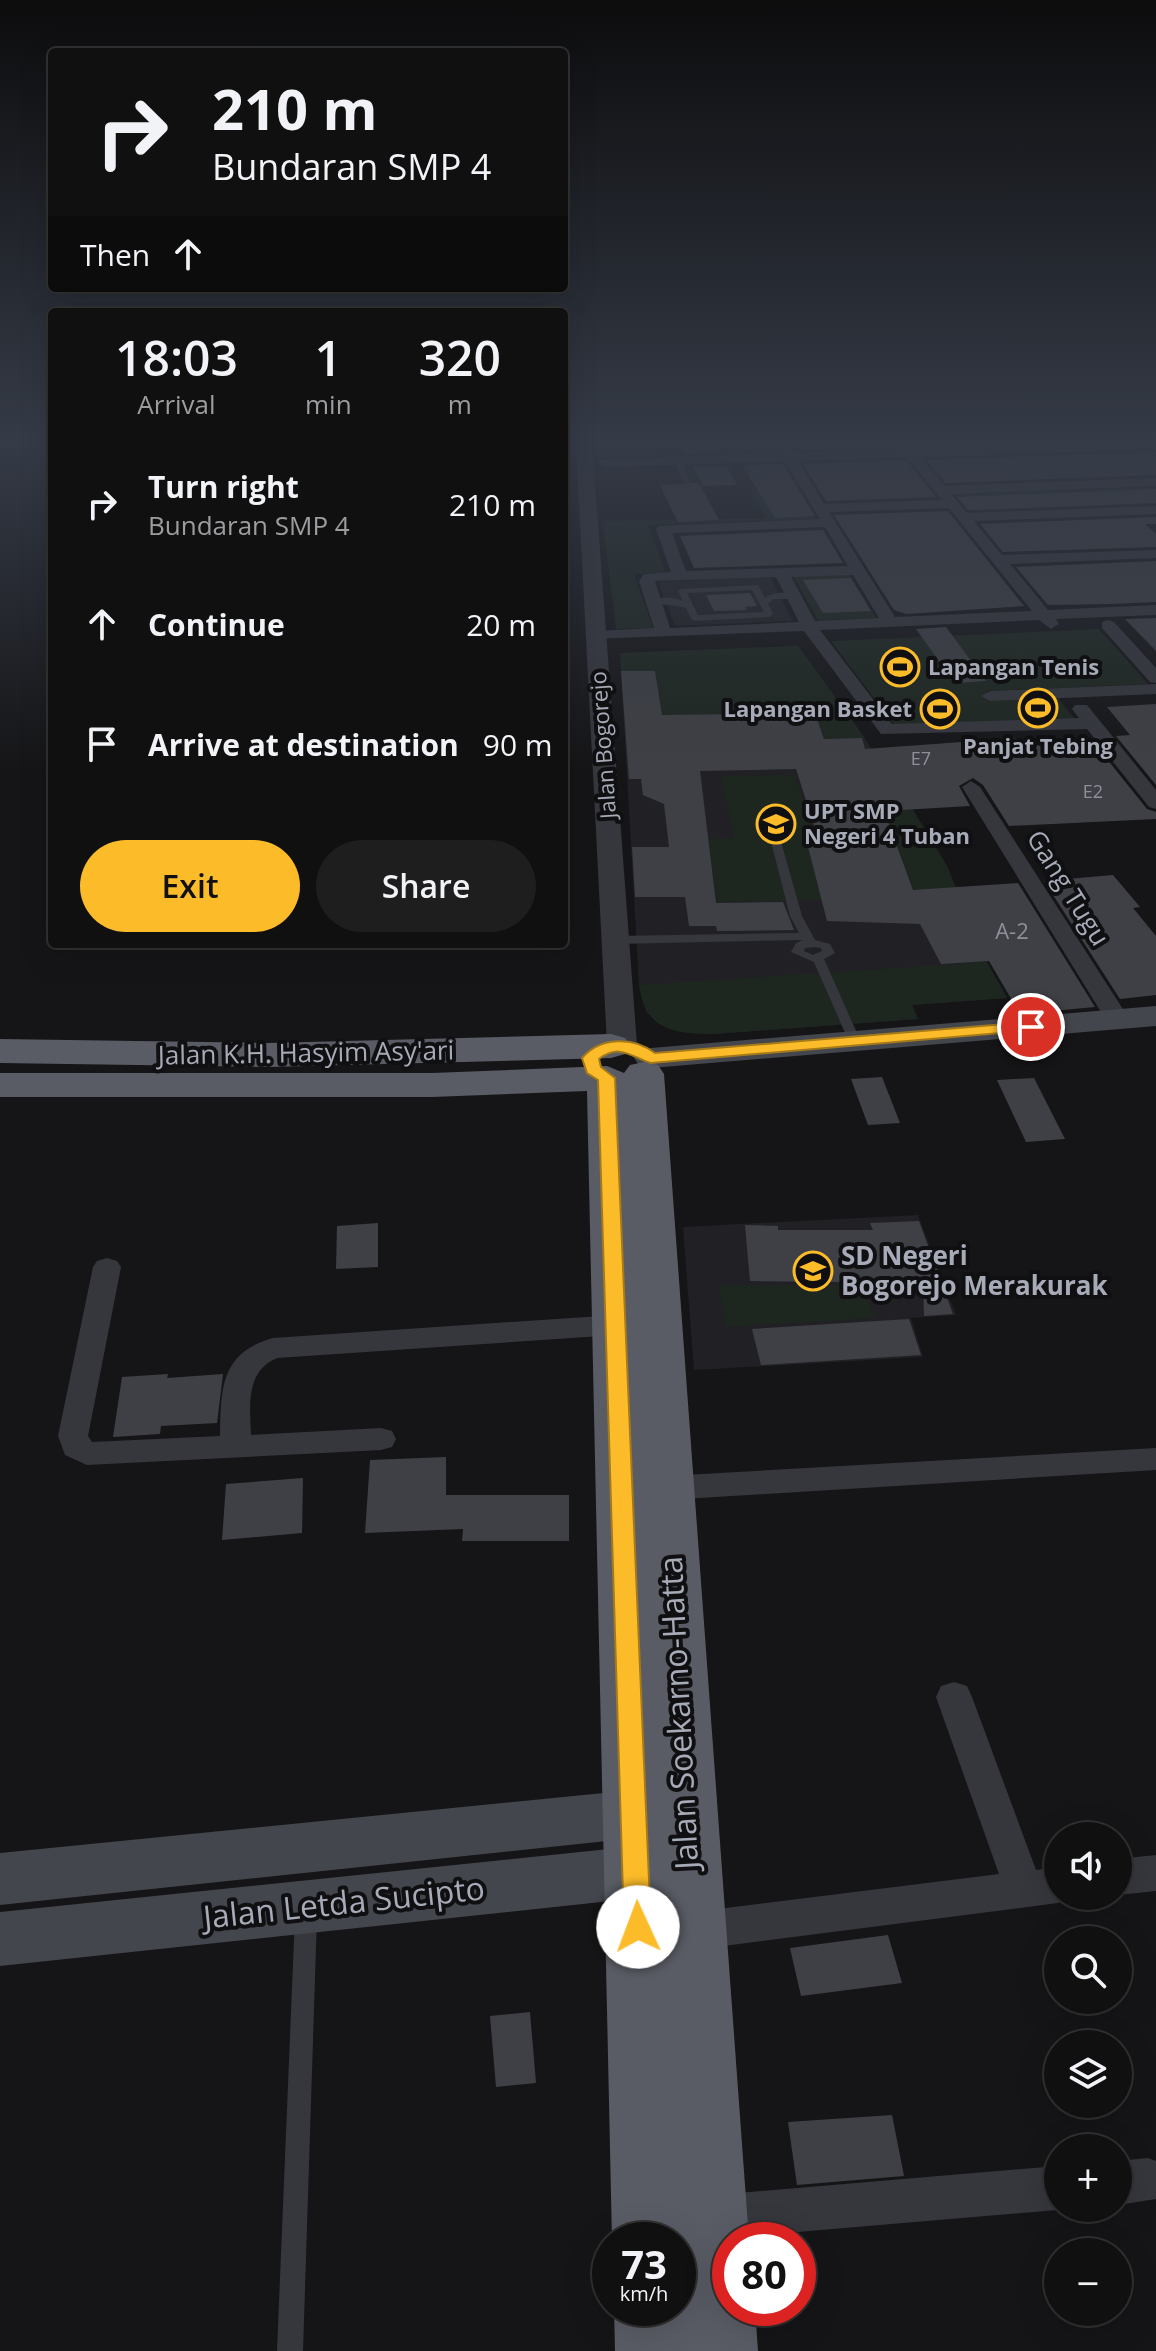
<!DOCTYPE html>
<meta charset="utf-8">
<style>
body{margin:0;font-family:"Open Sans",sans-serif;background:#1e1e1f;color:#f1f3f6;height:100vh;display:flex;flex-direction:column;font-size:30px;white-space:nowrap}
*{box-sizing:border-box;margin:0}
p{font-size:26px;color:#9c9d9f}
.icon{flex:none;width:44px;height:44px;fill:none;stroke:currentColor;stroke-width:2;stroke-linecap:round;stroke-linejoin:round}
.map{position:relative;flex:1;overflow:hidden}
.panel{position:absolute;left:48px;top:308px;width:520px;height:640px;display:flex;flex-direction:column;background:#101011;border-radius:8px;box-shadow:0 8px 32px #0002,0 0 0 2px #303031}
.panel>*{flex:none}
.hud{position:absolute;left:48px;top:48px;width:520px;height:244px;border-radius:8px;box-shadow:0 8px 32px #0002,0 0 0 2px #303031;background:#101011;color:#f1f3f6;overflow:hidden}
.controls{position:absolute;left:1044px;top:1822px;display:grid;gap:16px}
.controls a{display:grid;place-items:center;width:88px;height:88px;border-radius:50%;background:#101011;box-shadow:0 8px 32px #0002,0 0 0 2px #303031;font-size:40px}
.speed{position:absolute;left:592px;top:2222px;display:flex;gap:16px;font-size:40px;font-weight:700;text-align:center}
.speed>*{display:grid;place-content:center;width:104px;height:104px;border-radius:50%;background:#101011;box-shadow:0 8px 32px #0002,0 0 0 2px #303031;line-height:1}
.speed small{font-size:20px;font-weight:400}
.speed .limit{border:12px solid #d22;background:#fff;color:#111}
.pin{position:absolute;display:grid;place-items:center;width:68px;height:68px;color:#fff;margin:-34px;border:4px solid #fff;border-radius:50%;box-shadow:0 2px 8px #0007}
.me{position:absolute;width:88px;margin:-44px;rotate:358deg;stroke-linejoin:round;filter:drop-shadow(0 0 6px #0008)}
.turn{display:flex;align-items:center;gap:28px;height:168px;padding:0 32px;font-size:36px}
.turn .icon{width:104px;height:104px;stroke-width:2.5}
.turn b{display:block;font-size:56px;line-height:68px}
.then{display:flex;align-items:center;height:76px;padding:0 32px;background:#0003;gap:16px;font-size:30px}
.eta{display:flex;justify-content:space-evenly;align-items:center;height:136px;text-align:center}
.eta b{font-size:48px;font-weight:600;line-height:56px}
.cta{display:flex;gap:16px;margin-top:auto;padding:16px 32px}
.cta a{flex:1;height:92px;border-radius:48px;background:#fcbc29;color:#111;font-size:32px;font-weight:600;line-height:92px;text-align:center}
.cta a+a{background:#1e1e1f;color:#f1f3f6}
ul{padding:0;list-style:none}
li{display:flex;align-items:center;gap:24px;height:120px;padding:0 32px}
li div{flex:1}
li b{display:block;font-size:30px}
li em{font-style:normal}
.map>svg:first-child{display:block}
</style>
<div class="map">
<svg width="1156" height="2351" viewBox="0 0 1156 2351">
<rect width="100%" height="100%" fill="#151517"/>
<g fill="#212125">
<path d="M770,577L793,621L675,626L658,582Z"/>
<path d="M798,646L896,782L947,866L987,962L1007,998L912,1005L918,1019L714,1034L666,1027L646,1012L639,985L620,653Z"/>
<path d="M918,1215L956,1315L911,1318L923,1357L694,1370L683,1227Z"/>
</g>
<g fill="#1d261f">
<path d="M595,444H651L657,457L596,459Z"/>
<path d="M1155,487L1156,504L975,511L960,494Z"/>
<path d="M797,488L816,519L648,525L665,572L634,574L653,628L616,629L603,521L765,518L750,490Z"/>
<path d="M849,574L876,618L818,620L794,577Z"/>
<path d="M1099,629L1148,684L986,691L993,701L1058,698L1074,718L895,726L831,641Z"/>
<path d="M798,646L865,738L825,739L816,713L663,715L657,671H621L620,653Z"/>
<path d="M865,761L896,782L947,866L958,893L914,890Z"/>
<path d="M796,775L814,838L854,837L852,900L717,902L708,839L734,838L721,776Z"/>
<path d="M987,962L1007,998L912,1005L918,1019L714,1034C673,1034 645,1030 639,985Z"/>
<path d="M719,1285H862L875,1318L726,1327Z"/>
</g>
<g fill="#3f4045">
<path d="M682,444H716L720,452L686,454Z"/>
<path d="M799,444H894L895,446L802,450Z"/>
<path d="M1156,452V475L946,483L926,460Z"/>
<path d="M906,460L936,497L826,501L803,464Z"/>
<path d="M783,464L815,516L775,518L742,465Z"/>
<path d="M727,466L737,485L703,486L693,467Z"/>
<path d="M693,483H699L719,520L678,522L660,485Z"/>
<path d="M1156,489V503L968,510L957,497Z"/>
<path d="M948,511L1024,606L906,614L894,610L834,515Z"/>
<path d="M1156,517V524H1145L1156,534V547L1003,552L980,524Z"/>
<path d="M823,530L843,563L694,568L680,536Z"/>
<path d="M1156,561V602L1111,604L1048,605L1016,567Z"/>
<path d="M851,578L871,611L823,613L803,580Z"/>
<path d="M750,593L757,606L745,607L747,610L714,611L706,595Z"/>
<path d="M1156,618V651L1125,619Z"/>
<path d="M946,627L986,681L955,683L916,629Z"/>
<path d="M621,671H655L662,715L815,713L824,739L862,738L865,749L1017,738L1021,742L1090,738L1147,809L1156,812V819L1009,826L983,785L973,778L959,786L970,806L884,811L913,890L1018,883L1095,1007L1020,1014L989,961L941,964L920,924L827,921L806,839L818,838L796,769L700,771L716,903L783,902L794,930L717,931L716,926H689L685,897H635L632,847H669L664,804L643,795L641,779H629Z"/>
<path d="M1156,704V785L1116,736L1130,735L1107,707Z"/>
<path d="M1113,875L1140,907L1133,908L1156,936V995L1120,999L1044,881Z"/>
<path d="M882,1077L900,1123L868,1125L851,1079Z"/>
<path d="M1034,1078L1065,1139L1026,1142L997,1080Z"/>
<path d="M919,1221L953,1314L924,1316L923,1283L750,1281L745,1225L778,1226V1230H873L870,1223Z"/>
<path d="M378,1223V1267L336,1269L337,1226Z"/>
<path d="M909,1319L921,1355L761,1365L752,1329Z"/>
<path d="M168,1374L167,1378L223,1374L217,1423L161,1426L160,1434L113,1437L122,1377Z"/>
<path d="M446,1457V1495H569V1541H462L463,1529L365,1533L370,1460Z"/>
<path d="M303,1478L302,1533L222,1540L226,1484Z"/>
<path d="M888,1935L902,1983L801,1996L790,1948Z"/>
<path d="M530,2012L536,2083L496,2087L490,2016Z"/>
<path d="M892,2115L904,2176L797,2185L788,2122Z"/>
</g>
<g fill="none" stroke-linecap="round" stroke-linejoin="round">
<g fill="#36373d" fill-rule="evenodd">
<path d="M678,458L682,460L690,483L683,481L674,460Z"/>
<path d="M758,585L765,598C772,592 791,591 798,596L794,599H773L768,604L773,614L769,617L695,621L692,620L686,608C674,604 658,606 649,601C657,596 673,597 683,601L678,591L682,589ZM752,590L764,612L698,615L687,593Z"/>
<path d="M775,835L780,838L802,916L815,940L830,944L835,953L824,959L861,1042L859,1045H851L849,1042L814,962L791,952L796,943L803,940L615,944L609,940L615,936L799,933L790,916L770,838ZM815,947L821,948L822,951L813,955L804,951L805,948Z"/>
<path d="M306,1906L314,1909L317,1916L303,2351H277L295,1916L298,1909Z"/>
</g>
<g fill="#36373d" fill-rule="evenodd">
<path d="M775,444H788L793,453L901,449L897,444H910L914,449L1156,444V449L920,457L945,486L1156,478V486L951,494L967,513L1156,506V514L974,521L1002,555L1156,550V558L1010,564L1048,610L1156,605V615L1056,619L1059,624L1051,629L1039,620L820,630L892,724L1079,718L1072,709L1075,705H1087L1156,790V809L1149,807L1087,729L881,734L804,631L590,639V633L596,631L654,628L639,581L644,574L671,572L656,529L658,526L820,519L785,461L605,467L598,463L600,460L780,453ZM907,457L942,500L824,504L798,461ZM949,508L1032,611L895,617L829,512ZM825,527L848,566L686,571L672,533ZM853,575L879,618L815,621L791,577ZM776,577L799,622L670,628L655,581Z"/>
<path d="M1108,620L1114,622L1156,668V683L1150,682L1102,628V622Z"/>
<path d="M1156,684V694L990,701L981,696L990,691Z"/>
<path d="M971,781L980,787L1130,1020L1126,1025L1118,1027L1106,1020L962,787Z"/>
<path d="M107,1258L117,1261L121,1267L88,1436L92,1442L220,1436C221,1389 220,1353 273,1338L616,1315L626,1318L630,1325L626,1332L616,1335L277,1358C245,1372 250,1405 251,1435L381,1428L392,1431L396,1439L392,1447L381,1450L87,1465L65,1455L58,1436L93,1267L97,1261Z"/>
<path d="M1156,1448V1470L667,1500L656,1496L651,1488L656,1480L667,1476Z"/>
<path d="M954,1682L967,1686L972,1697L1036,1870L1058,1867V1896L1072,1898L1058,1903L693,1950L679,1944L673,1931L679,1918L693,1912L999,1874L936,1697L941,1686Z"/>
<path d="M1156,1855V1891L1118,1895V1859Z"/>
<path d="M1148,2158L1156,2161V2199L1118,2205V2161Z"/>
<path d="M1058,2166V2208H1063L1058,2210L713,2239L697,2233L691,2217L697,2201L713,2195Z"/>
</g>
<path fill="#36373d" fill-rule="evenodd" d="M576,444H592L637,1045L632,1051H612L607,1045Z"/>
<g fill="#44464d" fill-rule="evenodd">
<path d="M1156,1006V1026L651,1068L639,1065L634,1058L639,1051L651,1048Z"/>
<path d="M654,1788L673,1795L681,1812L673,1829L654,1836L0,1905V1853Z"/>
<path d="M657,1844L677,1852L685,1870L677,1888L657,1896L0,1966V1912Z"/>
</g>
<g fill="#5a5c65" fill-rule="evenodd">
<path d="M611,1034L625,1038L631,1046L625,1054L611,1058L269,1067L0,1063V1039L269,1043Z"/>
<path d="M644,1062L658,1065L664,1074L749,2240H730V2308H755L758,2351H615L614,2308H678V2240H612L587,1091L432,1097H0V1073H432L607,1066L624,1073L630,1065Z"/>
</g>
</g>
<linearGradient id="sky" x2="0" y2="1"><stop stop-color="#0c0c0d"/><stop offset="0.57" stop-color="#353b47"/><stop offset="1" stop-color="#353b47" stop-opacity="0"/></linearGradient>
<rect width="1156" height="773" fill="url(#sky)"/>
<path fill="#fcbc29" stroke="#a47a1b" stroke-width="2" d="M1031,1022L1039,1027L1036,1030L651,1063C631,1057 620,1043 599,1059L601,1067L615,1078L651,1927L647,1937L638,1940L628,1937L624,1927L598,1080L587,1073L582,1058C600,1037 633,1036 655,1053Z"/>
<defs>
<symbol id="stadium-ring" viewBox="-11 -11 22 22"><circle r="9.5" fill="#101012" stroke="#fcbc29" stroke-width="1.5"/><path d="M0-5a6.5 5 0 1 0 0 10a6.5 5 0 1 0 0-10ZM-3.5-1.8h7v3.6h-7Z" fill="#fcbc29"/></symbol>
<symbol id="school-ring" viewBox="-11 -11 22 22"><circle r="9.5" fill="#101012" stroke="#fcbc29" stroke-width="1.5"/><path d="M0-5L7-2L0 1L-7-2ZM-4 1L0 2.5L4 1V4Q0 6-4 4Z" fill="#fcbc29"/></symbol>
</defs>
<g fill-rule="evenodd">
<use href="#stadium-ring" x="878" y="645" width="44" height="44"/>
<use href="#stadium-ring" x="1016" y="686" width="44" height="44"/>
<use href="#stadium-ring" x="918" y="687" width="44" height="44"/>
<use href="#school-ring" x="754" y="802" width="44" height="44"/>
<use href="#school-ring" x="791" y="1249" width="44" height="44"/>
</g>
<g text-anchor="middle" stroke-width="8" stroke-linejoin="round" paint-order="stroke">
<g font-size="18" fill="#8d909b">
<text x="921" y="765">E7</text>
<text x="1093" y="798">E2</text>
</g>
<g font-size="22" font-weight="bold" fill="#a7abb8" stroke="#101012" text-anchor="start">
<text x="928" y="675">Lapangan Tenis</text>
<text x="912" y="717" text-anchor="end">Lapangan Basket</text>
<text x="1038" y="754" text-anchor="middle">Panjat Tebing</text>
<text x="804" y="819">UPT SMP<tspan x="804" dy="25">Negeri 4 Tuban</tspan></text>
</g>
<g font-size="22" fill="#a7abb8" stroke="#101012">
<text transform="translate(603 745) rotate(-94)" y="8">Jalan Bogorejo</text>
</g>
<g font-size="22" fill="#8d909b">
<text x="1012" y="939">A-2</text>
</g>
<g font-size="26" fill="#a7abb8" stroke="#101012">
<text transform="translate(1068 888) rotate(58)" y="9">Gang Tugu</text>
<text transform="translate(306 1053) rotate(-1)" y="9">Jalan K.H. Hasyim Asy'ari</text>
</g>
<g font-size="26" font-weight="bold" fill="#a7abb8" stroke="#101012" text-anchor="start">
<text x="841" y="1265">SD Negeri<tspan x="841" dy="30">Bogorejo Merakurak</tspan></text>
</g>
<g font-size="32" fill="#a7abb8" stroke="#101012">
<text transform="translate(679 1713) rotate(-93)" y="11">Jalan Soekarno-Hatta</text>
<text transform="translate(344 1903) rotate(-6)" y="11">Jalan Letda Sucipto</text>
</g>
</g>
</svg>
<div class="controls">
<a><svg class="icon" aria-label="sound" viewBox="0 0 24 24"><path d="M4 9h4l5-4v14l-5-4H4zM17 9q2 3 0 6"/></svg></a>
<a><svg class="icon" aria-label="search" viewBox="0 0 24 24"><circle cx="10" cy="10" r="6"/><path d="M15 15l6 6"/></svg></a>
<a><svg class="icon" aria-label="layers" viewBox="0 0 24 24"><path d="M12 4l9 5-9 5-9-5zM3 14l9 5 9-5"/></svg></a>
<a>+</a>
<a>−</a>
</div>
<div class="speed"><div>73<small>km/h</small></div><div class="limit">80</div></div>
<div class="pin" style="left:1031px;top:1027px;background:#d93025"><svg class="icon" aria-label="arrive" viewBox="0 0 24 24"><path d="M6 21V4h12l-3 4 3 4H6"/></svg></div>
<svg class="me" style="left:638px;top:1927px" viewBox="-20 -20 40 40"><circle r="19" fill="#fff"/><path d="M0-13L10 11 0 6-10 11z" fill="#fcbc29"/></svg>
<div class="hud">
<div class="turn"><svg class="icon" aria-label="right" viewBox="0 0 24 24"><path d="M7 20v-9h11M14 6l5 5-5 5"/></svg><div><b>210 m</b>Bundaran SMP 4</div></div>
<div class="then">Then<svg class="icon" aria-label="ahead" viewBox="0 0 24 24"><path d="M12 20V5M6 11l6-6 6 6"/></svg></div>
</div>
<section class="panel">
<div class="eta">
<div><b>18:03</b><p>Arrival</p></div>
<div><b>1</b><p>min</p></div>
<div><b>320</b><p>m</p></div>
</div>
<ul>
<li><svg class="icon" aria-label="right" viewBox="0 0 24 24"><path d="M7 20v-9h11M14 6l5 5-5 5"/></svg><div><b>Turn right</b><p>Bundaran SMP 4</p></div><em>210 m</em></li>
<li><svg class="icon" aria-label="ahead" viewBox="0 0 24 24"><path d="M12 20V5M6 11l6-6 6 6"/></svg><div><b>Continue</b></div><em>20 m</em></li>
<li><svg class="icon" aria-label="arrive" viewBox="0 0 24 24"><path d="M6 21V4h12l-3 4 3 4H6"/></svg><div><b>Arrive at destination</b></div><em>90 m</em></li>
</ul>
<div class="cta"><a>Exit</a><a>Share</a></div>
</section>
</div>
